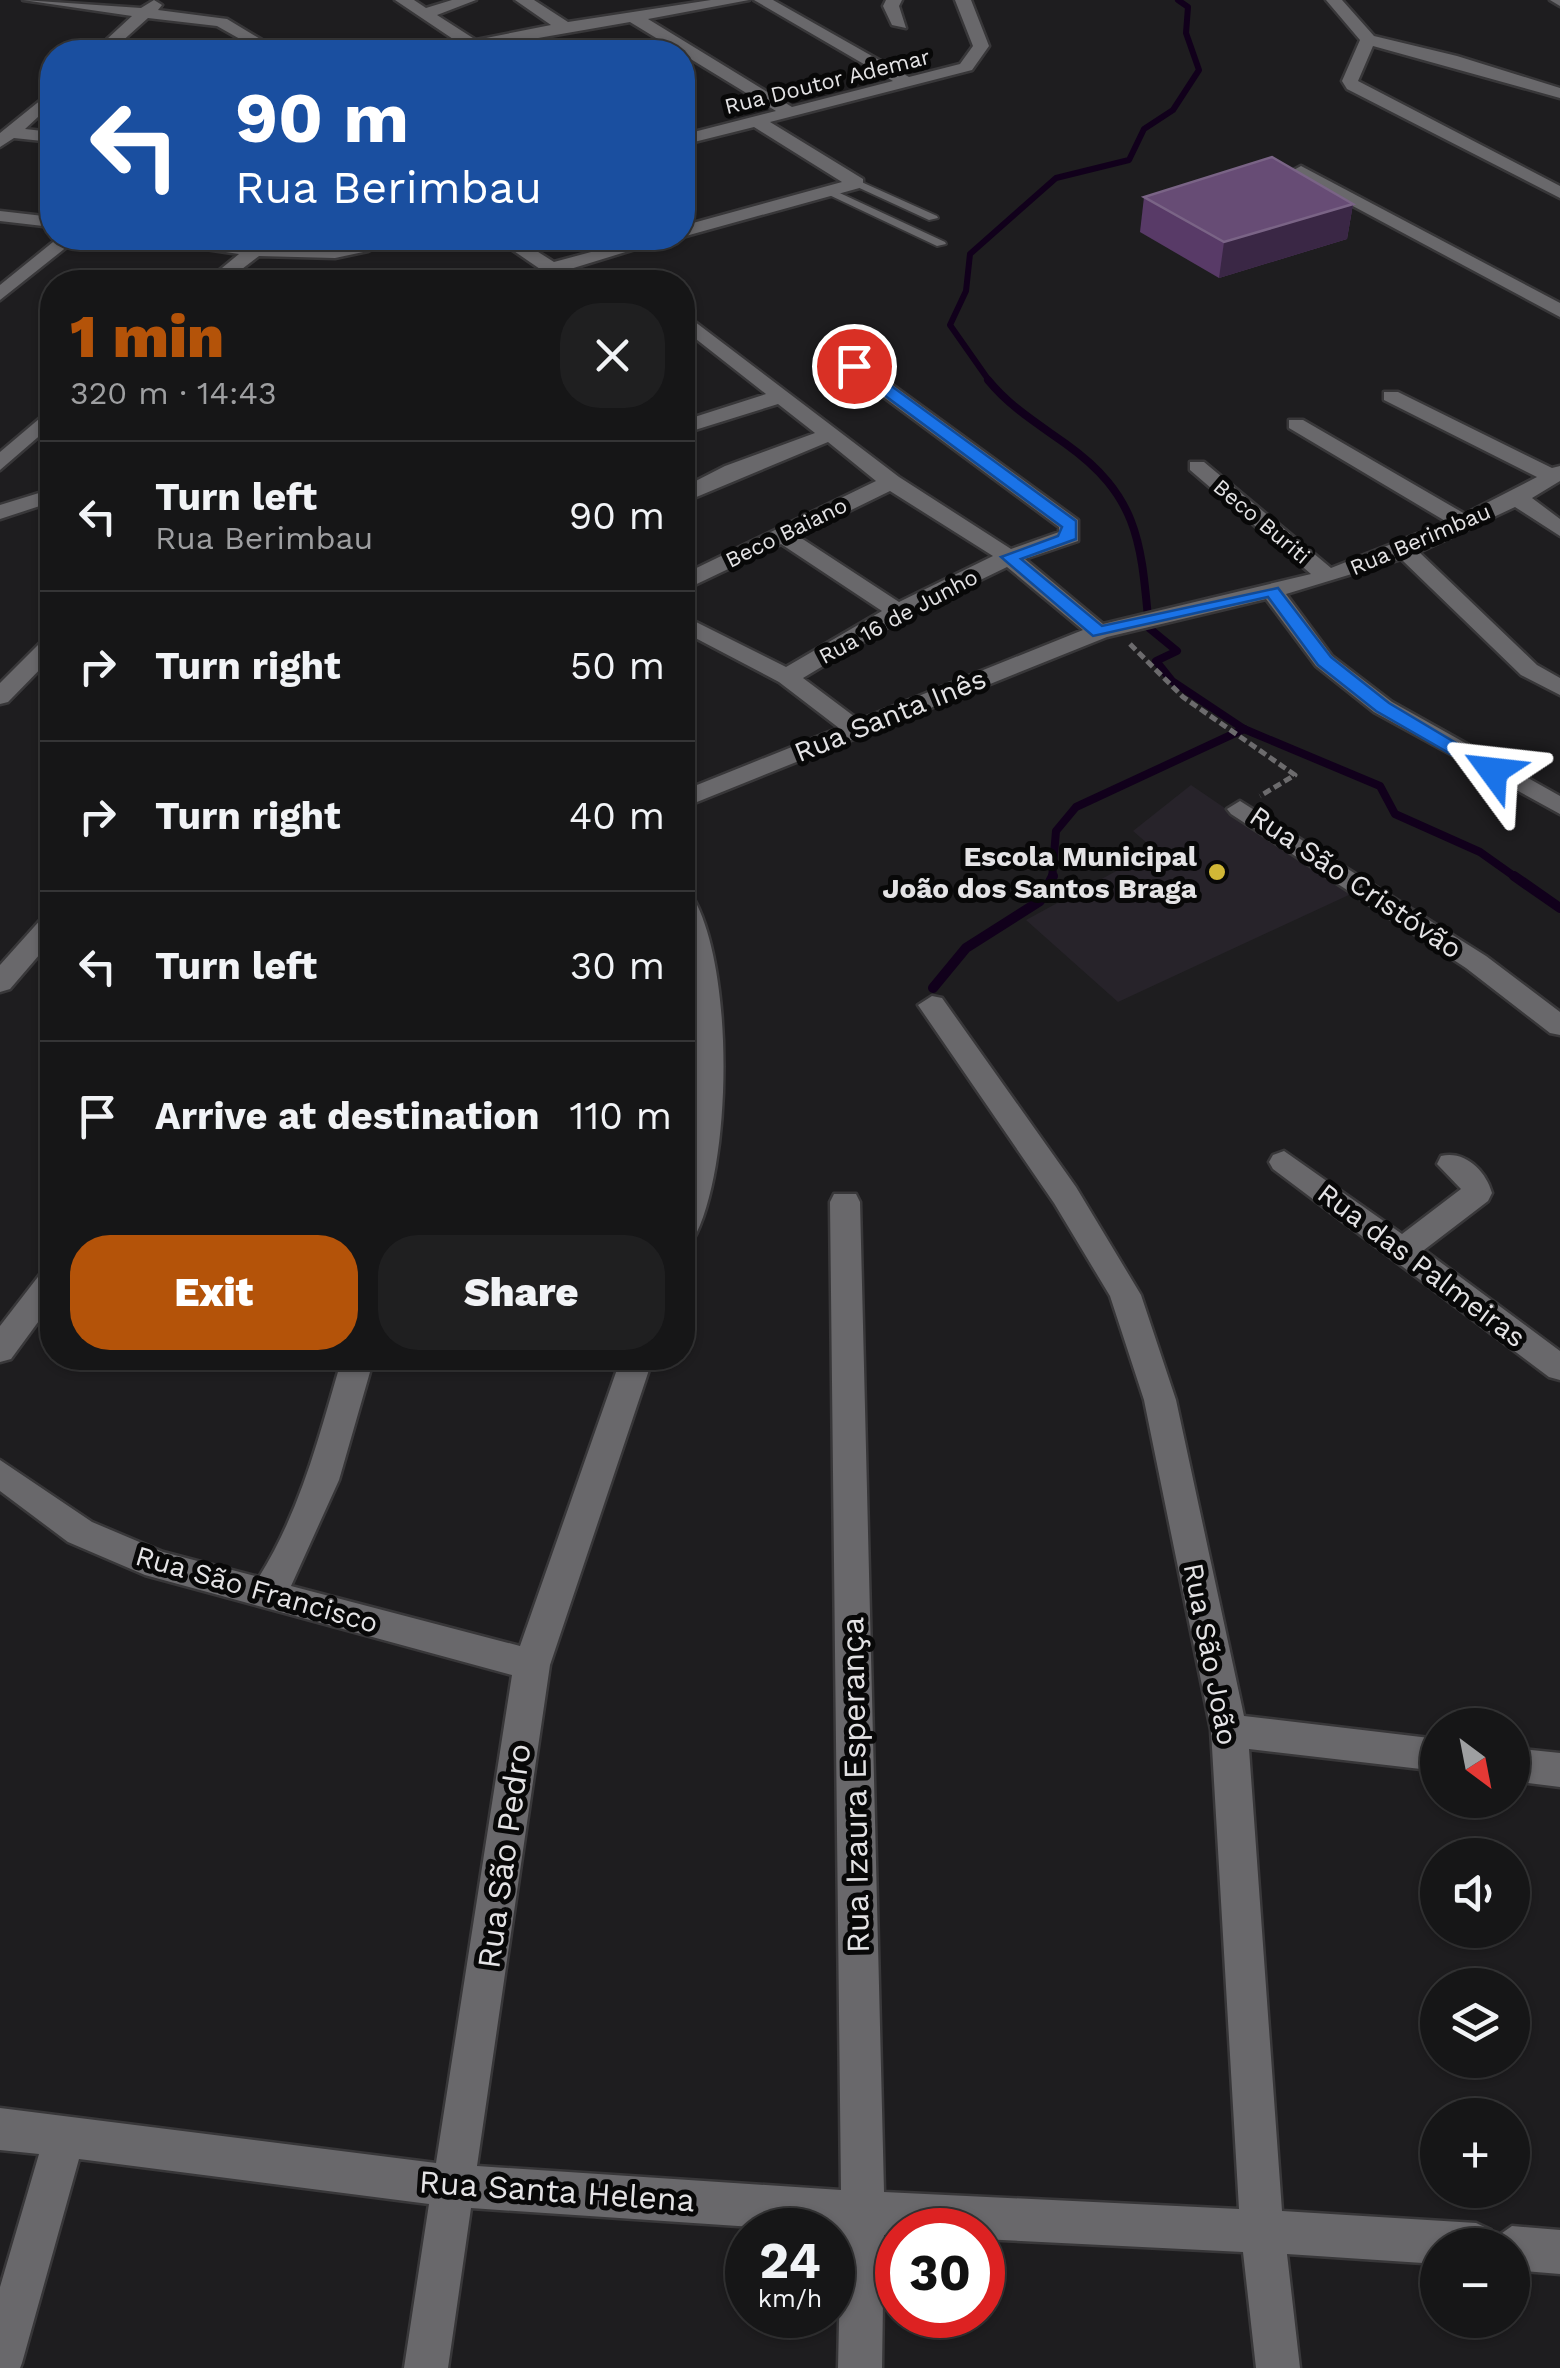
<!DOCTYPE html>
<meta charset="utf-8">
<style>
body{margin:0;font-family:"Work Sans",sans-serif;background:#1f1f20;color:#f1f3f6;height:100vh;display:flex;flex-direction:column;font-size:38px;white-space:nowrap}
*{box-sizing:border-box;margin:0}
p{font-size:32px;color:#9e9fa1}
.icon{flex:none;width:55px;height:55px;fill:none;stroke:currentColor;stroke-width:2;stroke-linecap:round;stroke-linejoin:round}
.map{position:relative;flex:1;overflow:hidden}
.side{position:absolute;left:40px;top:270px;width:655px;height:1100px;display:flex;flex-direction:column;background:#161617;border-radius:40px;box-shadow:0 2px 8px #0004,0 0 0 2px #353536}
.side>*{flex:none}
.hud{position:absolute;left:40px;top:40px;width:655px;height:210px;border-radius:40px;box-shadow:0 2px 8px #0004,0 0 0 2px #353536;background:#1a4fa0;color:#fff;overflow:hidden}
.needle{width:65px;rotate:148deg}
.tools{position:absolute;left:1420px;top:1708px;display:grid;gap:20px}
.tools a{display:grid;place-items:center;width:110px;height:110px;border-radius:50%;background:#161617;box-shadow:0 2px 8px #0004,0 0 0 2px #353536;font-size:50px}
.speed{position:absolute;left:725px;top:2208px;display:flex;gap:20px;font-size:50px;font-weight:700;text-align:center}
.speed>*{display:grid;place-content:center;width:130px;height:130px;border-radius:50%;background:#161617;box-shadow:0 2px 8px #0004,0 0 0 2px #353536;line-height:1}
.speed small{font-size:25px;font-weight:400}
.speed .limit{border:15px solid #d22;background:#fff;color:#111}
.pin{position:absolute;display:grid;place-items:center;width:85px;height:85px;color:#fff;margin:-42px;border:5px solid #fff;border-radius:50%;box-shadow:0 2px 10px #0007}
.me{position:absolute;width:110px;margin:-55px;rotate:300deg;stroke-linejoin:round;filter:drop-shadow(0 0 8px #0008)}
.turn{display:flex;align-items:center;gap:35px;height:210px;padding:0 30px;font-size:45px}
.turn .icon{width:130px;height:130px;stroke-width:2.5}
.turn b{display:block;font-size:70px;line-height:85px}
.round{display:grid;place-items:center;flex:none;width:105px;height:105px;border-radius:40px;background:#1f1f20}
.headline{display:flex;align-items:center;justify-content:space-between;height:170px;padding:0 30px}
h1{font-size:60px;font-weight:800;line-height:75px;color:#b45309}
.action{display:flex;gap:20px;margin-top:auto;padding:20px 30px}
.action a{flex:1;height:115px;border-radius:40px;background:#b45309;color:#fff;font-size:40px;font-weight:800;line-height:115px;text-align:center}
.action a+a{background:#1f1f20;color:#f1f3f6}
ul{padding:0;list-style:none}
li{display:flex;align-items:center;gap:30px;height:150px;padding:0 30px;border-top:2px solid #353536}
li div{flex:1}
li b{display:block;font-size:38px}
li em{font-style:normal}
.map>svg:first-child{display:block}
</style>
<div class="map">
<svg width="1560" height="2368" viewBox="0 0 1560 2368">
<rect width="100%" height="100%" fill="#1e1d1f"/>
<path fill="#27232a" d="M1191,785L1351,894L1118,1002L1026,920L1155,850L1133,831Z"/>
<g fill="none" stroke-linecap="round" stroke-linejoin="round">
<path stroke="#11001b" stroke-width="6" d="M990,382L950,325L966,291L970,254L1056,178L1129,160L1144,129L1173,110L1199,70L1186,33L1188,7L1178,0"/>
<g stroke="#11001b" stroke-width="8">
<path d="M988,380C1010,407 1038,424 1066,444C1140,497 1141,544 1149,628L1177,651L1156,661L1172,681L1244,729L1380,786L1395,814L1480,852L1518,879"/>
<path d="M1052,879L1056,831L1076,807L1244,729"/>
</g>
<g stroke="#11001b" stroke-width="10">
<path d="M1514,876L1560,908"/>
<path d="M933,988L966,948L1040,901L1053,876"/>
</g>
<defs>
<g id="lane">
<path d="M857,180L937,216L938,218L929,220L853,185L852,183Z"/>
<path d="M829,188L945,242L946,244L937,246L825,193L824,191Z"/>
</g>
<g id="street">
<path d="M23,0L141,8L154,0L162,5L158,10L227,19L282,52H263L217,26L148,18L110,52H93L132,16Z"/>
<path d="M395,0H414L426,8L452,0H476L437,15L476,40L551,25L515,0H534L568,22L711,0H749L648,19L792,107L893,81L754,0H773L909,77L960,64L973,46L955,0H971L989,46L972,70L770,122L863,179V187L682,237V226L842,182L754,127L682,145V135L776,111L630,22L487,47L492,52H429L459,43Z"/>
<path d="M886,0H902L899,6L906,28L892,25L883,6Z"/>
<path d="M1326,0H1342L1374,36L1457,56L1560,88V98L1373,46L1358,81L1560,186V198L1347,89L1342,81L1360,40Z"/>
<path d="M1550,0H1560V6Z"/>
<path d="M52,91V104L25,129L52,132V142L14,138L0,147V133Z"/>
<path d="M1301,166L1560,303V317L1295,175L1292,171Z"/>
<path d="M0,211L52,217V227L0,221Z"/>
<path d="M58,238H78L0,300V285Z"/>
<path d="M163,238H207L308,249L395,238L368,251L335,258L259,256L225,282H205L239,254L172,244Z"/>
<path d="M495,238H516L554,262L643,238H671L567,270L575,278L571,282H559Z"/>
<path d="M682,312L899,477L1011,549L1059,532V527L847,370V362H861L1078,520V541L1025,559L1103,624L1311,574L1190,470V462H1204L1331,568L1447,522L1289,428V420H1303L1465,514L1537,477L1384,400V392H1398L1552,468L1560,466V481L1532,498L1560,519V536L1515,507L1419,552L1537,665L1560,678V695L1521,675L1401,559L1286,594L1332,656L1392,702L1560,796V814L1374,712L1316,666L1266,599L1107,637L682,808V791L839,728L779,682L682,631V615L786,667L882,611L781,544L682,591V575L876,481L828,442L682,503V488L725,466L815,433L778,404L682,434V421L766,394L682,328ZM890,491L993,556L899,602L798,536ZM1007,567L1083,630L859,720L803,678L906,616Z"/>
<path d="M52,408V425L0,470V452Z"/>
<path d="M52,489V502L0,519V505Z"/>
<path d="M52,637V657L8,702L0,704V683L44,639Z"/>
<path d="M1240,801L1486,956L1560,1012V1035L1550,1033L1466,968L1231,814L1227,809Z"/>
<path d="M682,892L691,894C735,963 733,1169 693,1240L682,1243V1171L694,1064Z"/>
<path d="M52,914V940L10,989L0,992V965L43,917Z"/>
<path d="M932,996L942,998L1076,1187L1141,1295L1176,1400L1244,1716L1438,1739V1771L1249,1749L1282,2211L1476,2223L1491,2230L1495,2238L1512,2226L1560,2230V2274L1512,2270V2245H1438V2264L1287,2254L1300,2368H1256L1243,2252L982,2239V2230H898V2235H884L882,2368H838L841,2233L471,2208L448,2368H404L429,2204L79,2159L22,2363L20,2368H0V2287L39,2154L0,2150V2108L436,2163L512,1675L145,1575L68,1542L0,1491V1460L92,1522L163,1552L259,1577C301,1510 320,1433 342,1358H374L339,1480L291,1586L520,1646L621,1358H653L550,1665L477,2166L841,2190L830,1202L834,1194H856L860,1202L884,2192L1239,2209L1211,1730L1144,1400L1110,1296L1054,1203L918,1005Z"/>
<path d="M1284,1151L1402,1234L1461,1189L1437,1164L1441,1156C1465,1150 1486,1171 1492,1193L1488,1201L1424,1250L1560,1351V1380L1549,1377L1273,1169L1269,1162L1273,1155Z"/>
<path d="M52,1269V1303L11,1359L0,1362V1326L41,1273Z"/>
<path d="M1512,1748L1560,1753V1787L1512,1781Z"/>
</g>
</defs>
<use href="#lane" stroke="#383739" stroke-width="4"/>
<use href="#street" stroke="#383739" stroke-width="5"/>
<path stroke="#6c6b6d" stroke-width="5" stroke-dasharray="8 4" stroke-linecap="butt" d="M1130,644L1183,697L1295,775L1260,796"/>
<use href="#lane" fill="#69686b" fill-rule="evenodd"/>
<use href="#street" fill="#69686b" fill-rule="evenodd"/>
</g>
<path fill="#583a67" d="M1144,197L1353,204L1347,239L1219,278L1140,232Z"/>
<path fill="#3a2745" d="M1353,204L1347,239L1219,278L1224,242Z"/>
<path fill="#674c75" stroke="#7a6486" stroke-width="2.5" d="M1272,157L1353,204L1224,242L1144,197Z"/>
<path fill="#1a73e8" stroke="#114b97" stroke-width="2.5" d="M849,363H860L1076,521V539L1021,559L1102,626L1278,588L1331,657L1389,703L1503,771L1487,775L1376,711L1318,665L1268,597L1093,636L1001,557L1058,536L1062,527L849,369Z"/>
<circle fill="#d1b736" stroke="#080808" stroke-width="4" cx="1217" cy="872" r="10"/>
<g text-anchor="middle" stroke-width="10" stroke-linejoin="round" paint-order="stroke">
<g font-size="22" fill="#e4e3e5" stroke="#080808">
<text transform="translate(827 81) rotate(-14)" y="8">Rua Doutor Ademar</text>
<text transform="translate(1262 521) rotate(40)" y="8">Beco Buriti</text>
<text transform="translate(786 532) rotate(-26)" y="8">Beco Baiano</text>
<text transform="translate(1420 539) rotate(-23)" y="8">Rua Berimbau</text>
<text transform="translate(898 616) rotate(-28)" y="8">Rua 16 de Junho</text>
</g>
<g font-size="28" fill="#e4e3e5" stroke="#080808">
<text transform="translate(890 715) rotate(-22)" y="10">Rua Santa Inês</text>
<text transform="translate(1356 882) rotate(34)" y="10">Rua São Cristóvão</text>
<text transform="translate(1422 1265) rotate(37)" y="10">Rua das Palmeiras</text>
<text transform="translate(257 1589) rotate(16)" y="10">Rua São Francisco</text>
<text transform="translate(1211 1654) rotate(79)" y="10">Rua São João</text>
</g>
<g font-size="28" font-weight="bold" fill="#e4e3e5" stroke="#080808" text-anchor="end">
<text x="1197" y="866">Escola Municipal<tspan x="1197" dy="32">João dos Santos Braga</tspan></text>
</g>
<g font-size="32" fill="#e4e3e5" stroke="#080808">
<text transform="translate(855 1785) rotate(-91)" y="11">Rua Izaura Esperança</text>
<text transform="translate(504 1856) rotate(-82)" y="11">Rua São Pedro</text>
<text transform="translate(557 2191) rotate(4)" y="11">Rua Santa Helena</text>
</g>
</g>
</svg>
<div class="tools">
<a><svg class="needle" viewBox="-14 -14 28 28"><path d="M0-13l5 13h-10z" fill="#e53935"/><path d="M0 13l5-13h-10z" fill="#9e9fa1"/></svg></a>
<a><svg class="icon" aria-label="sound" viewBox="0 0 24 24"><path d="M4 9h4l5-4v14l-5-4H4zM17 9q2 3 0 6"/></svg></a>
<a><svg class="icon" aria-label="layers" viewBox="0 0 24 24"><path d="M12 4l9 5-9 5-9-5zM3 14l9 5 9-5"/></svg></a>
<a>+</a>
<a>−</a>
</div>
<div class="speed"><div>24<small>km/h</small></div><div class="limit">30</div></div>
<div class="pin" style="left:854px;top:366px;background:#d93025"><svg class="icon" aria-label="arrive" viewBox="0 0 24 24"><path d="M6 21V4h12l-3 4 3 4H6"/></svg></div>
<svg class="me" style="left:1493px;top:771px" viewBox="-20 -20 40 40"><path d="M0-17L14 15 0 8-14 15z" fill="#1a73e8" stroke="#fff" stroke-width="4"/></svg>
<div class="hud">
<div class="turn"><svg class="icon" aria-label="left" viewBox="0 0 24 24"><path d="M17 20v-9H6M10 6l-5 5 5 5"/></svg><div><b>90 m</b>Rua Berimbau</div></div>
</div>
<section class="side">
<div class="headline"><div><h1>1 min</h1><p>320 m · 14:43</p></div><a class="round"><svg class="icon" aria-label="close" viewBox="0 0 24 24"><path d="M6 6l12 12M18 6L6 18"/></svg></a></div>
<ul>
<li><svg class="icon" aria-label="left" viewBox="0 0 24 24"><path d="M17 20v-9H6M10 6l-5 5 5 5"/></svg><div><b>Turn left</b><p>Rua Berimbau</p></div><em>90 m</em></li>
<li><svg class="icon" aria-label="right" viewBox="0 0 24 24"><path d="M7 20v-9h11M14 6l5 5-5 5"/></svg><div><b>Turn right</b></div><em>50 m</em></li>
<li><svg class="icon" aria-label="right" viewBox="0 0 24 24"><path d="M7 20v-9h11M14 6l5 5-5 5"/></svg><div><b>Turn right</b></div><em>40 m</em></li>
<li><svg class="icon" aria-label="left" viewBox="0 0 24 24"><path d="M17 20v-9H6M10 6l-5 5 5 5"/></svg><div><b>Turn left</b></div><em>30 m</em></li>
<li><svg class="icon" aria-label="arrive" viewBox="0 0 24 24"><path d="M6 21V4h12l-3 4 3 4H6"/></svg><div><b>Arrive at destination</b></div><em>110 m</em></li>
</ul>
<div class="action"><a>Exit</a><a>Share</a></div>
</section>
</div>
